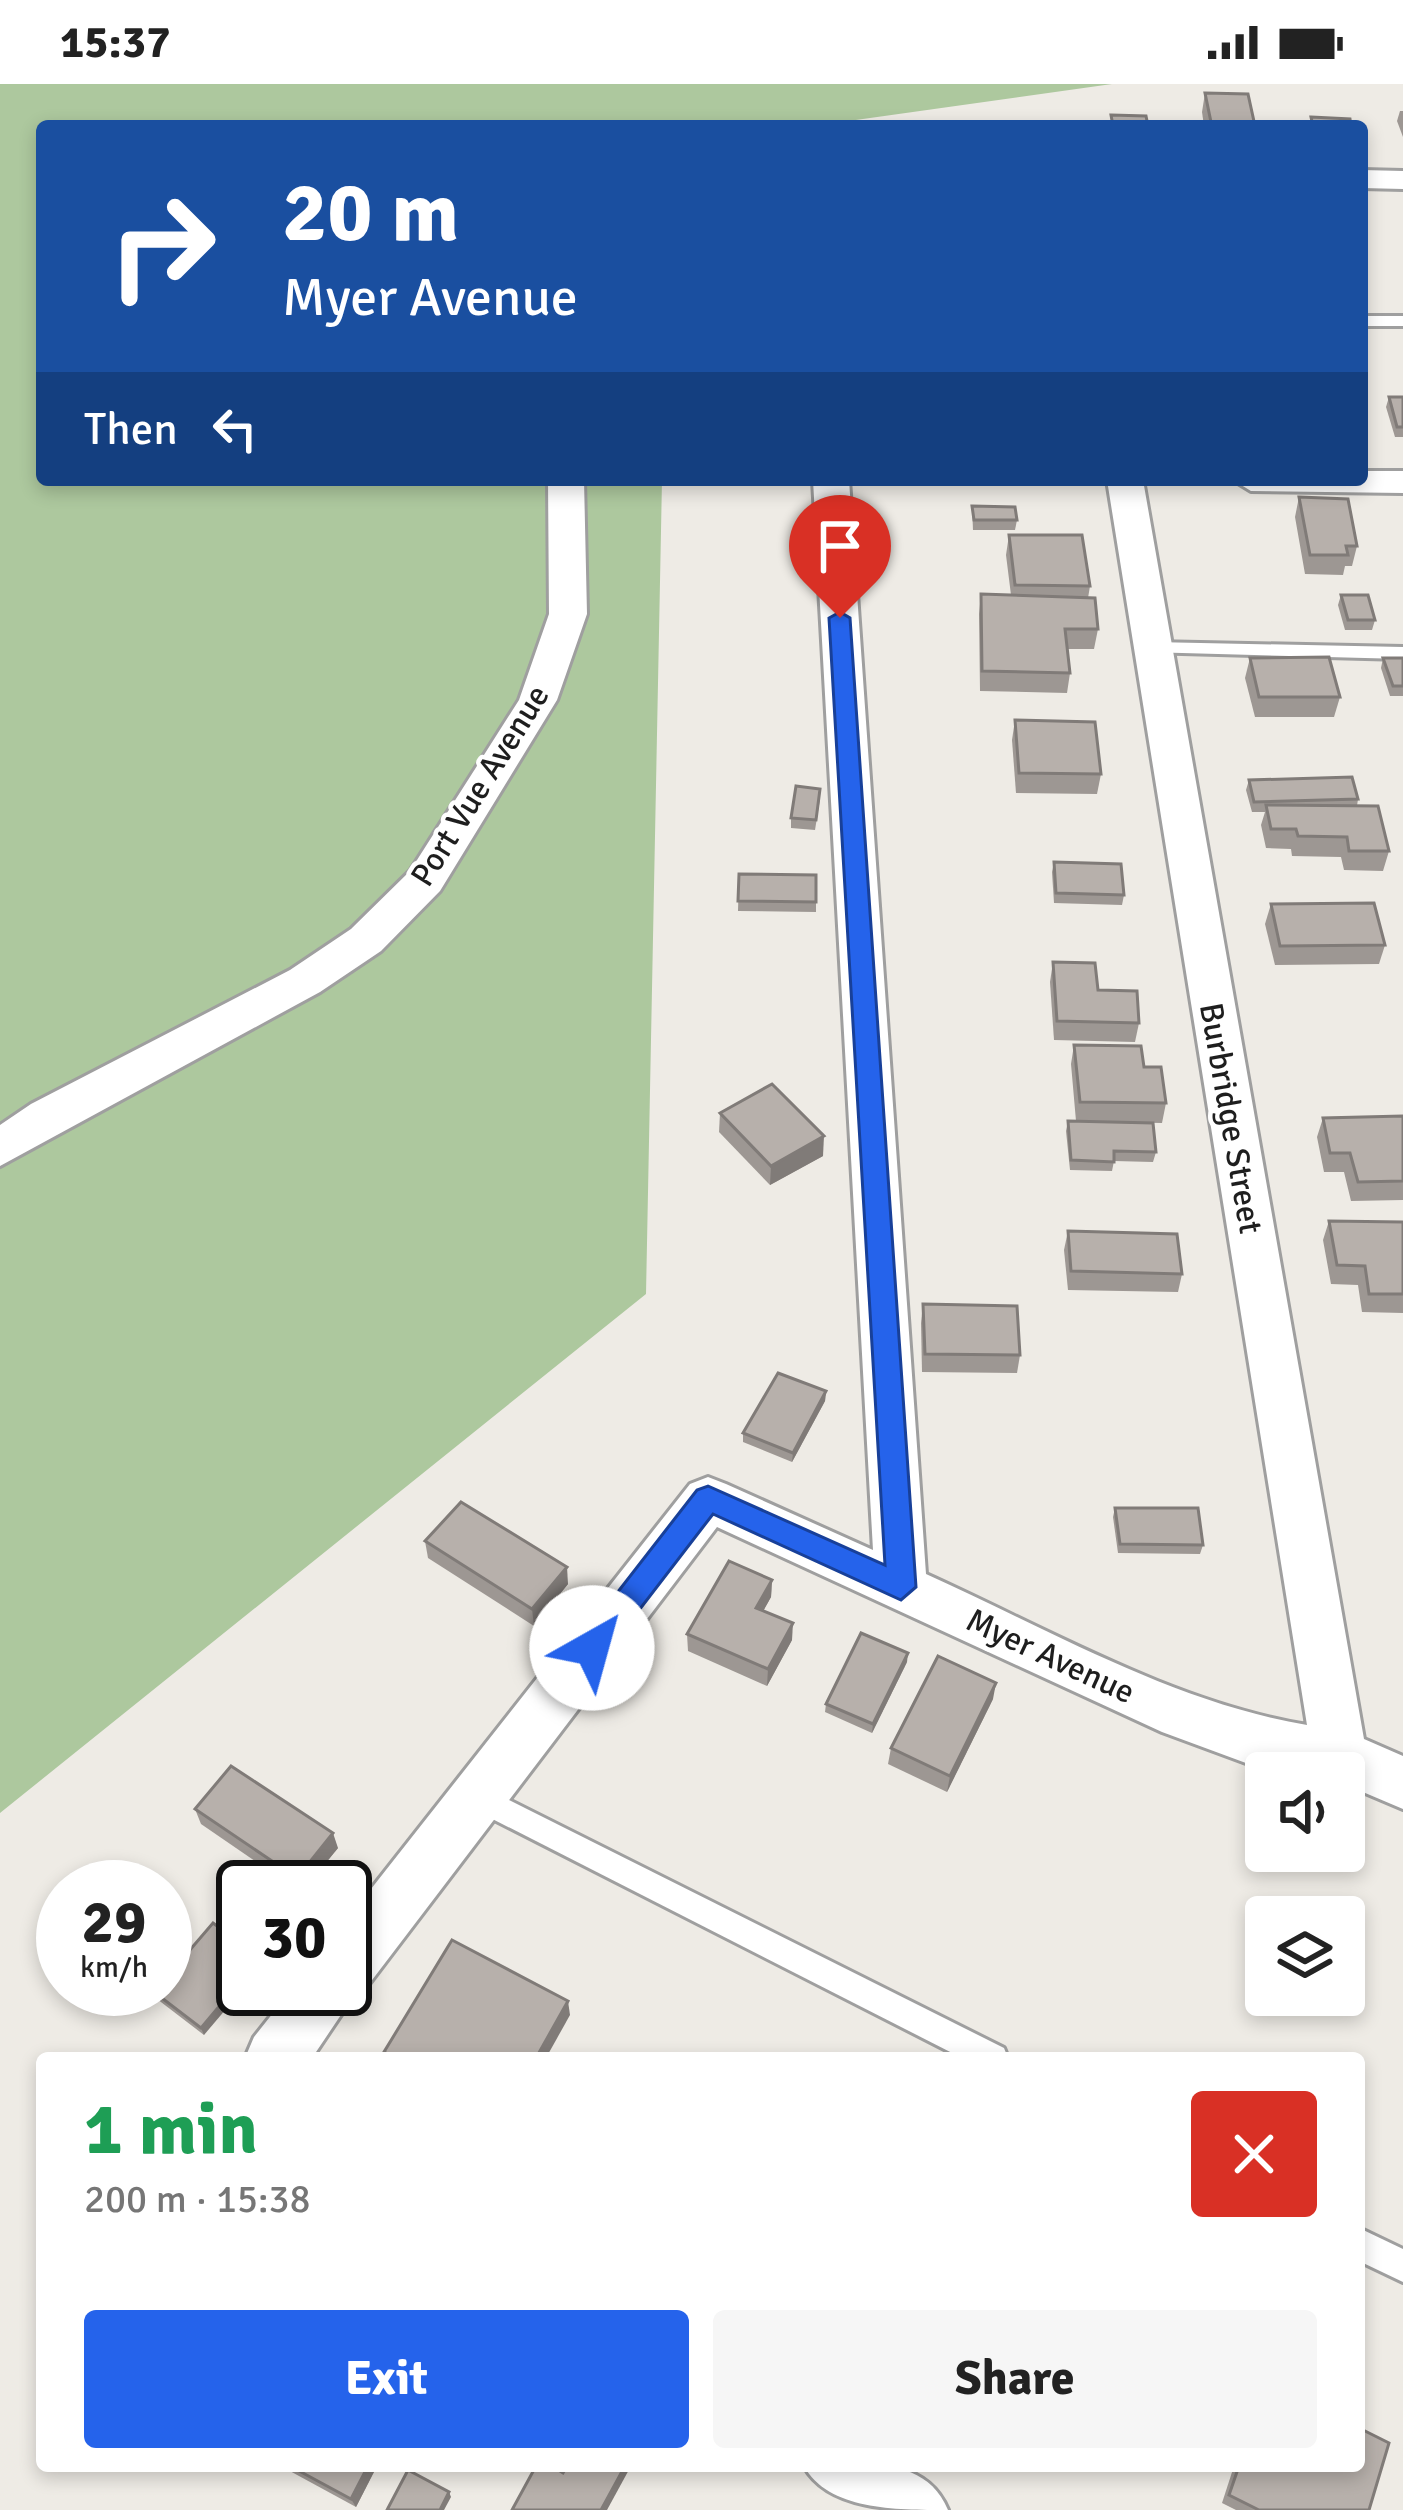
<!DOCTYPE html>
<meta charset="utf-8">
<style>
body{margin:0;font-family:Signika,sans-serif;background:#f6f6f6;color:#222;height:100vh;display:flex;flex-direction:column;font-size:45px;white-space:nowrap}
*{box-sizing:border-box;margin:0}
p{font-size:39px;color:#767676}
.icon{flex:none;width:66px;height:66px;fill:none;stroke:currentColor;stroke-width:2;stroke-linecap:round;stroke-linejoin:round}
.map{position:relative;flex:1;overflow:hidden}
.details{position:absolute;left:36px;top:1968px;width:1329px;height:420px;display:flex;flex-direction:column;background:#fff;border-radius:12px;box-shadow:0 6px 18px #0003}
.details>*{flex:none}
.guide{position:absolute;left:36px;top:36px;width:1332px;height:366px;border-radius:12px;box-shadow:0 6px 18px #0003;background:#1a4fa0;color:#fff;overflow:hidden}
.fabs{position:absolute;left:1245px;top:1668px;display:grid;gap:24px}
.fabs a{display:grid;place-items:center;width:120px;height:120px;border-radius:12px;background:#fff;box-shadow:0 6px 18px #0003;font-size:60px}
.speed{position:absolute;left:36px;top:1776px;display:flex;gap:24px;font-size:60px;font-weight:700;text-align:center}
.speed>*{display:grid;place-content:center;width:156px;height:156px;border-radius:50%;background:#fff;box-shadow:0 6px 18px #0003;line-height:1}
.speed small{font-size:30px;font-weight:400}
.speed .limit{border:6px solid #111;border-radius:18px;background:#fff;color:#111}
.pin{position:absolute;display:grid;place-items:center;width:102px;height:102px;color:#fff;margin:-123px -51px;border-radius:50% 50% 50% 0;rotate:-45deg;box-shadow:0 0 12px #0007}
.pin .icon{rotate:45deg}
.me{position:absolute;width:132px;margin:-66px;rotate:38deg;stroke-linejoin:round;filter:drop-shadow(0 0 9px #0008)}
.turn{display:flex;align-items:center;gap:42px;height:252px;padding:0 48px;font-size:54px}
.turn .icon{width:156px;height:156px;stroke-width:2.5}
.turn b{display:block;font-size:84px;line-height:102px}
.then{display:flex;align-items:center;height:114px;padding:0 48px;background:#0003;gap:24px;font-size:45px}
.round{display:grid;place-items:center;flex:none;width:126px;height:126px;border-radius:12px;background:#f6f6f6}
.summary{display:flex;align-items:center;justify-content:space-between;height:204px;padding:0 48px}
h1{font-size:72px;font-weight:700;line-height:90px;color:#1e9e55}
.button{display:flex;gap:24px;margin-top:auto;padding:24px 48px}
.button a{flex:1;height:138px;border-radius:12px;background:#2563eb;color:#fff;font-size:48px;font-weight:700;line-height:138px;text-align:center}
.button a+a{background:#f6f6f6;color:#222}
.status{display:flex;justify-content:space-between;align-items:center;height:84px;padding:0 60px;background:#fff;direction:ltr}
.status svg{height:33px;fill:currentColor}
.map>svg:first-child{display:block}
</style>
<div class="status"><b>15:37</b><svg viewBox="0 0 49 12"><path d="M0 12V9h3v3zM5 12V6h3v6zM10 12V3h3v9zM15 12V0h3v12zM26 1h20v11H26zM47 4h2v5h-2z"/></svg></div>
<div class="map">
<svg width="1403" height="2426" viewBox="0 0 1403 2426">
<rect width="100%" height="100%" fill="#eeebe5"/>
<path fill="#adc89e" d="M0,0H1112L813,42H42V396H662L646,1210L0,1729Z"/>
<g fill="none" stroke-linecap="round" stroke-linejoin="round">
<defs>
<g id="service">
<rect x="1362" y="232" width="41" height="10"/>
<path d="M1153,558L1403,563V575L1146,568V560Z"/>
<path d="M477,1700L1004,1964L1008,1974H962L467,1722L463,1713L467,1704Z"/>
<path d="M1359,2144L1403,2165V2198L1359,2177Z"/>
</g>
<g id="minor">
<path d="M1362,86L1403,87V105L1362,104Z"/>
<path d="M1362,387H1403V409L1251,407L1233,396H1362Z"/>
<path d="M548,396H584L587,530L557,616L440,807L381,867L320,908L0,1082V1041L31,1020L290,886L351,845L410,787L519,616L549,530Z"/>
<path d="M813,396H849L926,1490C1048,1545 1174,1619 1307,1641L1107,396H1143L1364,1655L1403,1672V1725L1344,1700V1689L1254,1682L1162,1648L717,1443L366,1904L357,1907L312,1974H245L254,1953L292,1905H345V1838L690,1400L708,1393L726,1400L873,1466Z"/>
<path d="M804,2382C857,2382 924,2368 948,2426C895,2426 828,2426 804,2382Z"/>
</g>
</defs>
<use href="#service" stroke="#9f9f9f" stroke-width="6"/>
<use href="#minor" stroke="#9f9f9f" stroke-width="6"/>
<use href="#service" fill="#fff" fill-rule="evenodd"/>
<use href="#minor" fill="#fff" fill-rule="evenodd"/>
</g>
<g fill="#9d9793">
<path d="M1205,9L1255,42H1204L1202,28Z"/>
<path d="M1400,27H1403V53L1397,37Z"/>
<path d="M1389,313H1403V353H1395L1386,323Z"/>
<path d="M987,396H1039L1038,402L987,401Z"/>
<path d="M1299,413L1357,462L1352,482H1345L1343,491L1305,490L1295,433Z"/>
<path d="M972,422L1017,436L1015,446H973Z"/>
<path d="M1009,451L1090,502L1088,514L1098,545L1094,565H1067L1070,589L1067,609L980,607L979,530L981,510L1011,511L1006,471Z"/>
<path d="M1341,511L1375,536L1372,546H1345L1338,521Z"/>
<path d="M1250,574L1340,613L1334,633H1255L1245,594Z"/>
<path d="M1383,574H1403V612H1390L1381,584Z"/>
<path d="M1015,636L1101,690L1097,710L1016,709L1012,656Z"/>
<path d="M1249,696L1358,715L1357,722L1389,767L1383,787L1344,786L1341,773L1292,772L1291,765L1266,764L1261,741L1265,728H1252L1246,706Z"/>
<path d="M820,715L815,746L791,744V734Z"/>
<path d="M1054,778L1124,811L1122,821L1054,819L1052,788Z"/>
<path d="M739,790L816,791V828L738,827Z"/>
<path d="M1271,820L1385,861L1379,880L1275,881L1265,840Z"/>
<path d="M1053,878L1139,939L1135,958L1054,956L1050,898Z"/>
<path d="M1074,961L1144,983L1166,1019L1162,1039L1105,1038L1156,1068L1153,1078L1114,1077L1112,1087L1070,1086L1066,1047L1068,1037H1076L1071,980Z"/>
<path d="M720,1029L823,1072L770,1101L719,1048Z"/>
<path d="M1403,1032V1116L1351,1117L1344,1088H1324L1317,1053L1323,1034Z"/>
<path d="M1329,1137L1403,1138V1229L1362,1228L1358,1201L1331,1200L1323,1156Z"/>
<path d="M1068,1147L1182,1190L1178,1208L1068,1206L1064,1166Z"/>
<path d="M923,1220L1020,1271L1017,1289L922,1288L921,1239Z"/>
<path d="M826,1307L825,1317L792,1378L743,1358V1349Z"/>
<path d="M1115,1424L1203,1461L1200,1470L1118,1469L1113,1433Z"/>
<path d="M425,1457L568,1500L534,1542L428,1474Z"/>
<path d="M772,1496L771,1513L763,1527L792,1556L767,1602L688,1567L687,1550Z"/>
<path d="M907,1578L872,1649L825,1628L826,1620Z"/>
<path d="M993,1615L947,1708L888,1680L891,1664Z"/>
<path d="M195,1725L338,1764L306,1803H293L201,1740Z"/>
<path d="M213,1839L204,1951L157,1915L154,1908Z"/>
<path d="M285,2382H377L356,2423L288,2386Z"/>
<path d="M1234,2382H1359L1369,2426H1236L1222,2419Z"/>
</g>
<g fill="#807b78">
<path d="M824,1052L823,1072L770,1101L771,1082Z"/>
<path d="M826,1307L825,1317L792,1378L793,1369Z"/>
<path d="M567,1483L568,1500L534,1542L532,1525Z"/>
<path d="M772,1496L771,1513L756,1540V1524Z"/>
<path d="M793,1539L792,1556L767,1602L768,1585Z"/>
<path d="M908,1569L907,1578L872,1649L873,1640Z"/>
<path d="M996,1599L993,1615L947,1708L950,1692Z"/>
<path d="M333,1749L338,1764L306,1803H300L297,1794Z"/>
<path d="M243,1894V1905L204,1951L201,1944Z"/>
<path d="M568,1917L570,1931L546,1974H536Z"/>
<path d="M368,2382H377L356,2423L351,2415Z"/>
<path d="M625,2382H631L607,2426H601Z"/>
<path d="M449,2408L451,2413L444,2426H440Z"/>
</g>
<g fill="#b7b0ab" stroke="#807b78" stroke-width="3">
<path d="M1205,9L1248,10L1255,42H1230L1229,39L1211,38Z"/>
<path d="M1111,31L1146,32L1148,42H1113Z"/>
<path d="M1311,33L1350,35L1351,42H1313Z"/>
<path d="M1389,313H1403V343H1397Z"/>
<path d="M1299,413L1348,415L1357,462H1346L1348,471H1310Z"/>
<path d="M972,422L1015,423L1017,436H974Z"/>
<path d="M1009,451H1082L1090,502L1015,501Z"/>
<path d="M981,510L1095,514L1098,545H1065L1070,589L982,587Z"/>
<path d="M1341,511H1368L1375,536H1348Z"/>
<path d="M1329,573L1340,613H1259L1250,574Z"/>
<path d="M1383,574H1403V602H1393Z"/>
<path d="M1015,636L1095,638L1101,690L1019,689Z"/>
<path d="M1352,693L1358,715L1254,718L1249,696Z"/>
<path d="M796,702L820,705L816,736L791,734Z"/>
<path d="M1266,721L1378,722L1389,767H1349L1347,753L1298,752L1296,745H1271Z"/>
<path d="M1054,778L1121,780L1124,811L1056,809Z"/>
<path d="M739,790L816,791V818L738,817Z"/>
<path d="M1374,819L1385,861L1280,862L1271,820Z"/>
<path d="M1053,878L1095,879L1098,906L1137,907L1139,939L1057,937Z"/>
<path d="M1074,961L1141,962L1144,983H1161L1166,1019L1080,1018Z"/>
<path d="M772,1000L824,1052L771,1082L720,1029Z"/>
<path d="M1403,1032V1097L1358,1098L1350,1069H1330L1323,1034Z"/>
<path d="M1068,1037L1153,1039L1156,1068L1114,1067V1078L1071,1076Z"/>
<path d="M1329,1137L1403,1138V1210H1369L1365,1182L1337,1181Z"/>
<path d="M1068,1147L1177,1150L1182,1190L1071,1187Z"/>
<path d="M923,1220L1017,1222L1020,1271L925,1270Z"/>
<path d="M778,1289L826,1307L793,1369L743,1349Z"/>
<path d="M461,1418L567,1483L532,1525L425,1457Z"/>
<path d="M1115,1424H1198L1203,1461L1120,1460Z"/>
<path d="M729,1477L772,1496L756,1524L793,1539L768,1585L687,1550Z"/>
<path d="M861,1549L908,1569L873,1640L826,1620Z"/>
<path d="M938,1572L996,1599L950,1692L891,1664Z"/>
<path d="M231,1682L333,1749L297,1794L195,1725Z"/>
<path d="M213,1839L243,1861V1894L201,1944L154,1908L156,1905H165V1895Z"/>
<path d="M452,1856L568,1917L536,1974H396L384,1968Z"/>
<path d="M1359,2344L1389,2359L1369,2426H1259L1229,2411L1239,2382H1359Z"/>
<path d="M290,2382H368L351,2415Z"/>
<path d="M536,2382H552L563,2389L567,2382H625L601,2426H512Z"/>
<path d="M408,2386L449,2408L440,2426H387Z"/>
</g>
<path fill="#2563eb" stroke="#184099" stroke-width="3" d="M840,528L850,534L916,1503L901,1516L713,1430L603,1573L592,1577L582,1573L577,1564L582,1554L697,1406L708,1402L885,1481L829,534Z"/>
<g text-anchor="middle" stroke-width="9" stroke-linejoin="round" paint-order="stroke">
<g font-size="33" fill="#1e1e1e" stroke="#fff">
<text transform="translate(479 701) rotate(-58)" y="12">Port Vue Avenue</text>
<text transform="translate(1232 1034) rotate(80)" y="12">Burbridge Street</text>
<text transform="translate(1051 1571) rotate(25)" y="12">Myer Avenue</text>
</g>
</g>
</svg>
<div class="fabs">
<a><svg class="icon" aria-label="sound" viewBox="0 0 24 24"><path d="M4 9h4l5-4v14l-5-4H4zM17 9q2 3 0 6"/></svg></a>
<a><svg class="icon" aria-label="layers" viewBox="0 0 24 24"><path d="M12 4l9 5-9 5-9-5zM3 14l9 5 9-5"/></svg></a>
</div>
<div class="speed"><div>29<small>km/h</small></div><div class="limit">30</div></div>
<div class="pin" style="left:840px;top:534px;background:#d93025"><svg class="icon" aria-label="arrive" viewBox="0 0 24 24"><path d="M6 21V4h12l-3 4 3 4H6"/></svg></div>
<svg class="me" style="left:592px;top:1564px" viewBox="-20 -20 40 40"><circle r="19" fill="#fff"/><path d="M0-13L10 11 0 6-10 11z" fill="#2563eb"/></svg>
<div class="guide">
<div class="turn"><svg class="icon" aria-label="right" viewBox="0 0 24 24"><path d="M7 20v-9h11M14 6l5 5-5 5"/></svg><div><b>20 m</b>Myer Avenue</div></div>
<div class="then">Then<svg class="icon" aria-label="left" viewBox="0 0 24 24"><path d="M17 20v-9H6M10 6l-5 5 5 5"/></svg></div>
</div>
<section class="details">
<div class="summary"><div><h1>1 min</h1><p>200 m · 15:38</p></div><a class="round" style="background:#d93025;color:#fff"><svg class="icon" aria-label="close" viewBox="0 0 24 24"><path d="M6 6l12 12M18 6L6 18"/></svg></a></div>
<div class="button"><a>Exit</a><a>Share</a></div>
</section>
</div>
